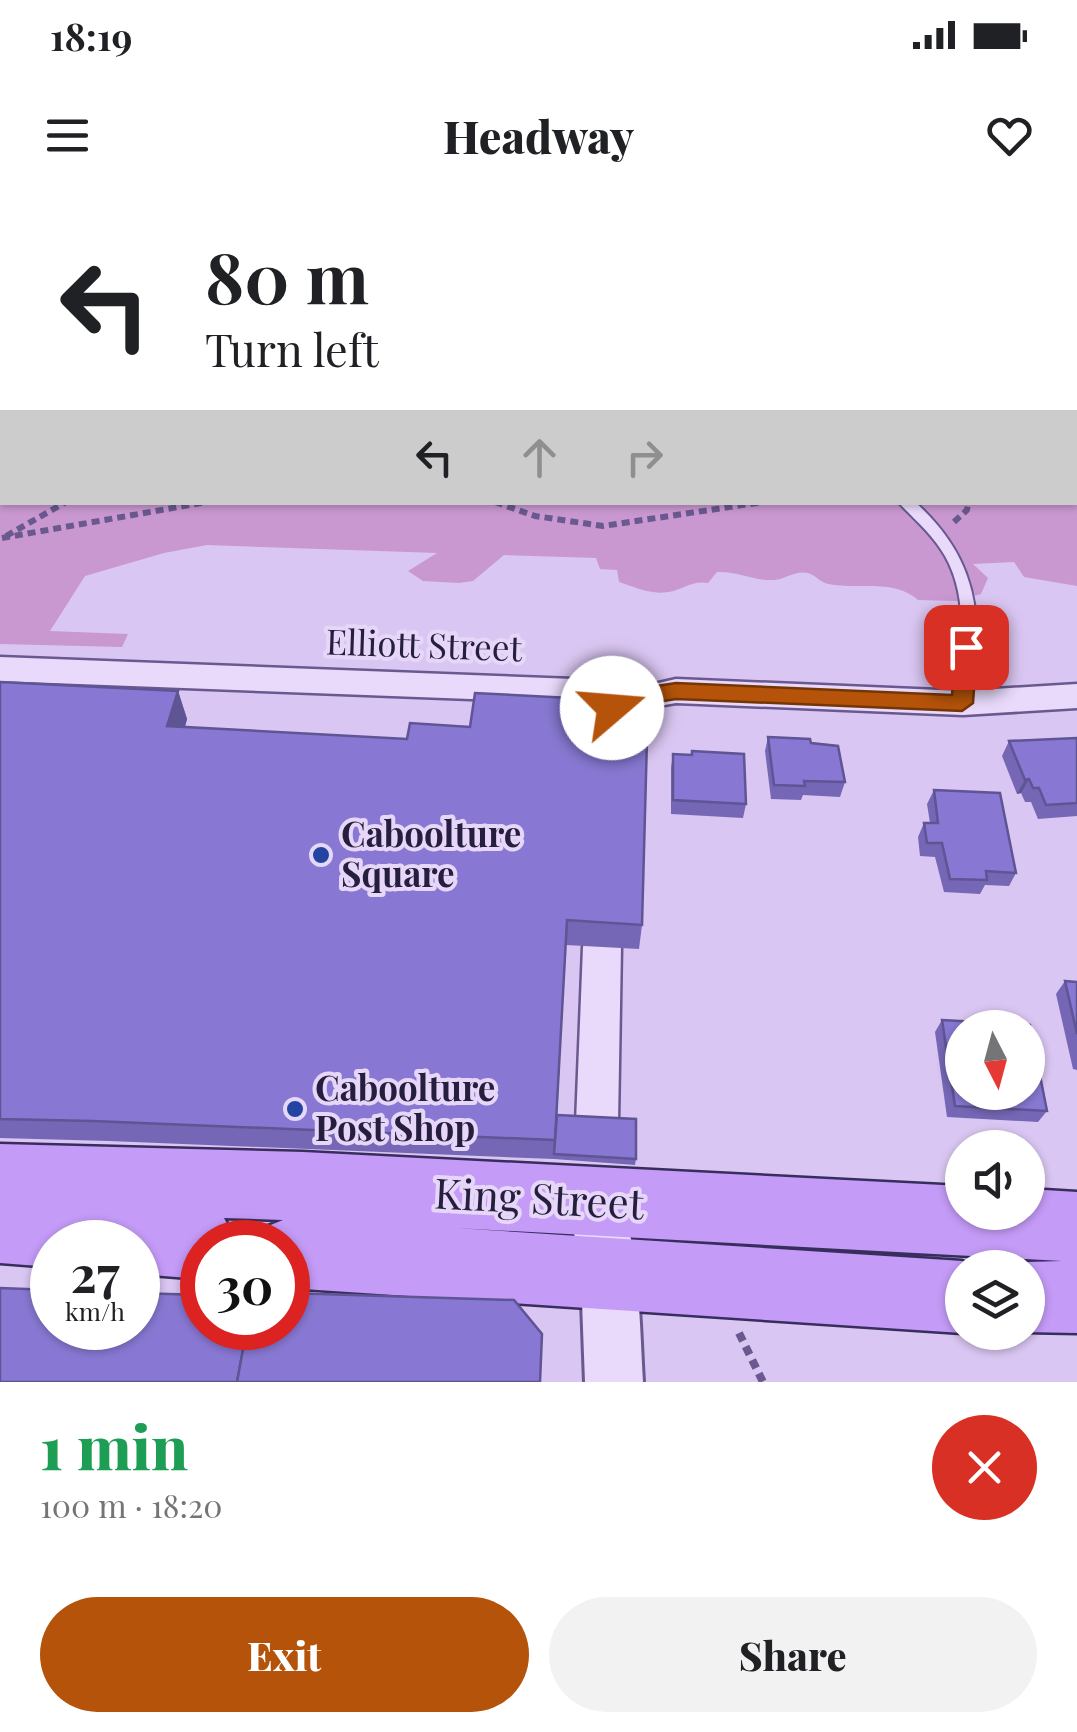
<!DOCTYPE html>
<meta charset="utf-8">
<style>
body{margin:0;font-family:"Playfair Display",serif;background:#f2f2f2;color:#202124;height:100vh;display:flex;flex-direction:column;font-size:38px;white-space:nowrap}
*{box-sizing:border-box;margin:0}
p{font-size:32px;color:#757577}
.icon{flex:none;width:55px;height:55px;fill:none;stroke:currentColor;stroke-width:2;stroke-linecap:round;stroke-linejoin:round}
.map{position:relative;height:1182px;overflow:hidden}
.drawer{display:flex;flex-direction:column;background:#fff;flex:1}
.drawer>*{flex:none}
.banner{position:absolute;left:0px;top:0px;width:1078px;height:305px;box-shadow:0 2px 8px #0004;background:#fff;color:#202124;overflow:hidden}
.needle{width:65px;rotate:174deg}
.fabs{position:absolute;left:945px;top:810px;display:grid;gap:20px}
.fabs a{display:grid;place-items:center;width:100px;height:100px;border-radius:50%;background:#fff;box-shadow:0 2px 8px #0004;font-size:50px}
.speed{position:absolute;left:30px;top:1020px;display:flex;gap:20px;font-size:50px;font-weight:700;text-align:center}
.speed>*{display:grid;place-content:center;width:130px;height:130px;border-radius:50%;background:#fff;box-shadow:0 2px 8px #0004;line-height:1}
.speed small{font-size:25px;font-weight:400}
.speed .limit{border:15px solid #d22;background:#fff;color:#111}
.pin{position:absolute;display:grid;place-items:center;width:85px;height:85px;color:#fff;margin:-42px;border-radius:20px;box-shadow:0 5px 15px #0006}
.me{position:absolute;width:110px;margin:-55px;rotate:72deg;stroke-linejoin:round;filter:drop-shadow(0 0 8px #0008)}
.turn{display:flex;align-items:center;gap:35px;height:210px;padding:0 40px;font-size:45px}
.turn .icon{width:130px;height:130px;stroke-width:2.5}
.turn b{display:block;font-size:70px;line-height:85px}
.lanes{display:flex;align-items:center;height:95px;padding:0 40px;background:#0003;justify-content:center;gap:50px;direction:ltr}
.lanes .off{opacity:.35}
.round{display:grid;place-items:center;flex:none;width:105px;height:105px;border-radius:52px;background:#f2f2f2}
.head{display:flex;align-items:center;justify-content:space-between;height:170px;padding:0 40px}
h1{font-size:60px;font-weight:800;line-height:75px;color:#1e9e55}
.action{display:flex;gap:20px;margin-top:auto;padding:20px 40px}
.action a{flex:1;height:115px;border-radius:60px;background:#b45309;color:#fff;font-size:40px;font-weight:800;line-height:115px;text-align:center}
.action a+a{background:#f2f2f2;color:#202124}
.status{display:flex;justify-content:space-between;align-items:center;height:70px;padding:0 50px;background:#fff;direction:ltr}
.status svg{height:28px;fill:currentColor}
header{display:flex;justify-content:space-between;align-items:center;height:130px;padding:0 40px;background:#fff;font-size:45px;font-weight:800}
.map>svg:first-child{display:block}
</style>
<div class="status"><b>18:19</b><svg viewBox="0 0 49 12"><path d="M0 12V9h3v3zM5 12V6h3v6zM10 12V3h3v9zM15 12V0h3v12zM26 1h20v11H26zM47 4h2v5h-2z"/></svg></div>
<header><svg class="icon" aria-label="menu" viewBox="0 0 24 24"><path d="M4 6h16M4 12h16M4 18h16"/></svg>Headway<svg class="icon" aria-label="heart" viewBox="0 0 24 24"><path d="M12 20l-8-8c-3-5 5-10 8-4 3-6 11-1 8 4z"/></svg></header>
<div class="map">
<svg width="1077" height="1182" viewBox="0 0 1077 1182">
<rect width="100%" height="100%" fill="#dac6f2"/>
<path fill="#ca98d1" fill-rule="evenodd" d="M0,0H1077V386L1024,377L1014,362L973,364L988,378L981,394L956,401L918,400C893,378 859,390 828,384C820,382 815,375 808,373C793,370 784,381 771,380C751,380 737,371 717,372L708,383C692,380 683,390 668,392C651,395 635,387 619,382L617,370L600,369L596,358L504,355L473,381L459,383L423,381L408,371L437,353L207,345L164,353L85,376L50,431L128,434L122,447L0,444ZM2,2H1075V302H2Z"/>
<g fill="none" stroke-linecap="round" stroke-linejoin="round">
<defs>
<g id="service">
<path d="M1069,0H1077V6Z"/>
<path d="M898,302H915C965,347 981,395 976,460C975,476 974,493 969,507H957L955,503C961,455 970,400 945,356C933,335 914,319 898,302Z"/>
</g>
<g id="minor">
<path d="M0,457L574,479L601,484L615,493L676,479L963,491L1077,484V508L963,515L676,503L647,508L612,521L574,503L0,481Z"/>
<path d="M602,730L616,735L621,747L618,923L612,937L597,943L582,937L576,923L583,747L588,735Z"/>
</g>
<path id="tertiary" d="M596,975L615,983C640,1045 639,1116 643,1182H585L581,1075L569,1002L577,983Z"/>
<path id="primary" d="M0,944L303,952L962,986V1012H1028V989L1077,992V1133L1024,1132H1028V1068H1014L1028,1062L1062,1061L456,1028L962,1061L978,1068H962V1133L288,1088V1042H257L263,1028L283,1020L224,1018L237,1042H202V1079L138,1074V1042H52V1067L0,1063Z"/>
</defs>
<use href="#service" stroke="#69598f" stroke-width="4"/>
<use href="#minor" stroke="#69598f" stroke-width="5"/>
<use href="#tertiary" stroke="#69598f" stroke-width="6"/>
<use href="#primary" stroke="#382e5d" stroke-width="5"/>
<g stroke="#69598f" stroke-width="6" stroke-dasharray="8 5" stroke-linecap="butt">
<path d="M495,302L535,316L603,326L763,302"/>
<path d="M954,322L967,310L968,302"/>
<path d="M6,336L66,302"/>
<path d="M2,338L207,302"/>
</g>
<path stroke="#69598f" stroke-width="8" stroke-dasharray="9 6" stroke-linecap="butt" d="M739,1133L763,1182"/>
<use href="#service" fill="#e9dafb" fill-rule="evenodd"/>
<use href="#minor" fill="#e9dafb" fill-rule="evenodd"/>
<use href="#tertiary" fill="#e9dafb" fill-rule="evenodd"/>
<use href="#primary" fill="#c49bf7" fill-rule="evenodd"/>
</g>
<g fill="#7567b5">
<path d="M0,482L178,491L187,519L185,527L642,725L639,749L566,745L557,915L636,959L635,965L554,959L109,941L0,938Z"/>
<path d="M768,537L811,543L845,582L840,597L803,595L801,600L771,599L765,551Z"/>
<path d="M1077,538V616L1038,619L1031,602H1025L1021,593L1017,594L1002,556L1009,541Z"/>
<path d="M673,554L746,604L743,618L671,614V568Z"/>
<path d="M934,590L1016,673L1009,686L985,685L980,694L944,692L935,657L920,656L918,637L924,623H930L927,604Z"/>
<path d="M1065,781L1077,782V870L1073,869L1056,794Z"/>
<path d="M942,820L1047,911L1038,922L947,917L935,832Z"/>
</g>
<g fill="#5f5494">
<path d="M178,491L187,519L177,553L167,526Z"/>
<path d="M1029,579L1021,593L1017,594L1025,580Z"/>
</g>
<g fill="#8878d3" stroke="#5f5494" stroke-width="2.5" fill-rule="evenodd">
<path d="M0,482L178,491L167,526L407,539L410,523L470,527L475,493L648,502L642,725L567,720L555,940L93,921L0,919Z"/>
<path d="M768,537L810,539L811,543L838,546L845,582L804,581L805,586L774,585Z"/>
<path d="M1077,538V603L1046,605L1039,588H1033L1029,579L1025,580L1009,541Z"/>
<path d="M692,551L744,554L746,604L673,600V554L692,555Z"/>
<path d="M934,590L1000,593L1016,673L986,671L987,680L950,679L942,643H927L924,623H938Z"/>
<path d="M1065,781L1077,782V834Z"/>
<path d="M942,820L1030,825L1047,911L955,906ZM962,828H1028V892H962Z"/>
<path d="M557,915L636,919V959L554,954Z"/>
<path d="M0,1088L52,1090V1128H138V1093L202,1095V1128H247L237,1182H0Z"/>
<path d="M288,1093L514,1100L542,1134L540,1182H237L247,1128H288Z"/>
</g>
<path fill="#b45309" stroke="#753606" stroke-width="2.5" d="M966,439L977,447L973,503L962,511L676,499L645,504L612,516L601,508L604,502L643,488L676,483L952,495L956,447Z"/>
<g fill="#2444a3" stroke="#e6d6f8" stroke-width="4">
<circle cx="321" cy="655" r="10"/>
<circle cx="295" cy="909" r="10"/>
</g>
<g text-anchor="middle" stroke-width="8" stroke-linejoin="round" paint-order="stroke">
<g font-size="35" fill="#261e3e" stroke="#e6d6f8">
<text transform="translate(424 446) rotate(2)" y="12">Elliott Street</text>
</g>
<g font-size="35" font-weight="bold" fill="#261e3e" stroke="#e6d6f8" text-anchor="start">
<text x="341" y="647">Caboolture<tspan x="341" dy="40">Square</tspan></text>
<text x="315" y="901">Caboolture<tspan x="315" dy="40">Post Shop</tspan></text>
</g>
<g font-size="42" fill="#261e3e" stroke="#e6d6f8">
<text transform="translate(539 999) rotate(3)" y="15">King Street</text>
</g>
</g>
</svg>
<div class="fabs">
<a><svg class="needle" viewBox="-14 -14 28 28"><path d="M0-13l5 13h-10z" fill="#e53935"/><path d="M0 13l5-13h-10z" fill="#757577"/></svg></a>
<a><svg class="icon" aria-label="sound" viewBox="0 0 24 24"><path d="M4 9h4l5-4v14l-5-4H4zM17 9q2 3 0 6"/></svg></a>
<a><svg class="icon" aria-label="layers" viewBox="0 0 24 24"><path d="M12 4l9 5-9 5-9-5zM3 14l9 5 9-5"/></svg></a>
</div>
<div class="speed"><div>27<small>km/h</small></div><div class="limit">30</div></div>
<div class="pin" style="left:966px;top:447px;background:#d93025"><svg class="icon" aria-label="arrive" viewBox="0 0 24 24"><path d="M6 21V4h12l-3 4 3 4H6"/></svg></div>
<svg class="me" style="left:612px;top:508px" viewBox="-20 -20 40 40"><circle r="19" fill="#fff"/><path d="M0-13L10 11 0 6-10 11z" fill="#b45309"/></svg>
<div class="banner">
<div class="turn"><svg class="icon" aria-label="left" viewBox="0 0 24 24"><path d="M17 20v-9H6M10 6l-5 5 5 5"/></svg><div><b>80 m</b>Turn left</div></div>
<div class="lanes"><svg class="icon" aria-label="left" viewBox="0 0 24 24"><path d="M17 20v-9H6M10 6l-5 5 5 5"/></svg><svg class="icon off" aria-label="ahead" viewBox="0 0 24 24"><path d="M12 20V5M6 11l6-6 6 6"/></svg><svg class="icon off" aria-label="right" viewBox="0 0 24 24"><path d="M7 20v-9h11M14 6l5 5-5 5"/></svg></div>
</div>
</div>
<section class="drawer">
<div class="head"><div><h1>1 min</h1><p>100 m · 18:20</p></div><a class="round" style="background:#d93025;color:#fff"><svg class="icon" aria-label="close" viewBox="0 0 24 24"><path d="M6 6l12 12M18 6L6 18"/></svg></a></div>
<div class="action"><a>Exit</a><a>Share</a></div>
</section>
